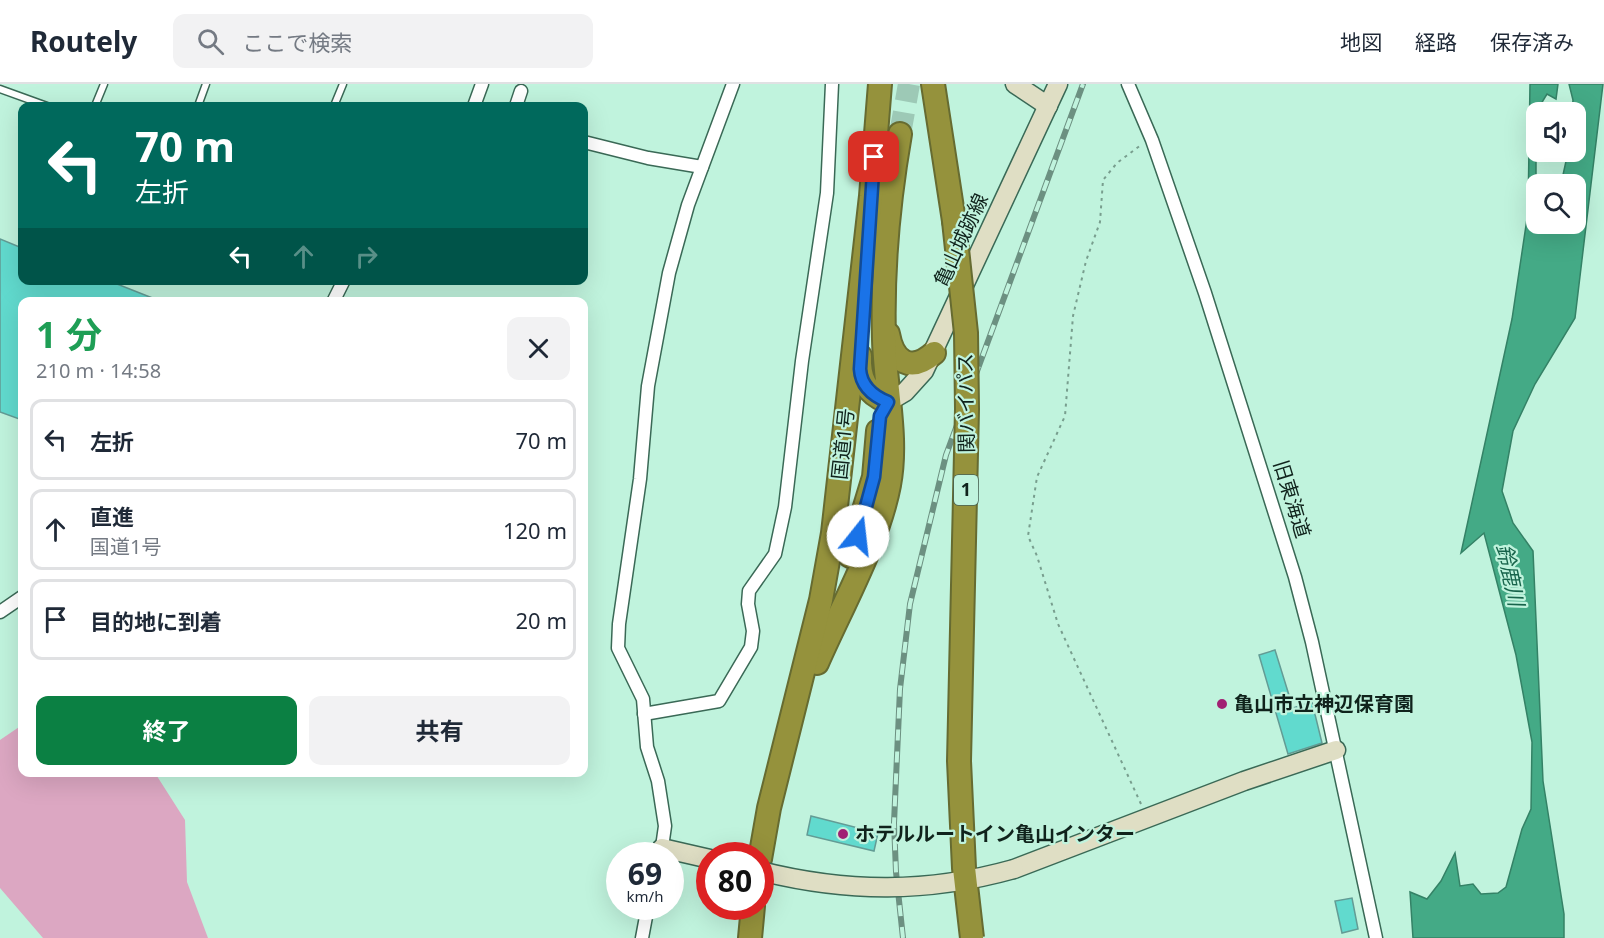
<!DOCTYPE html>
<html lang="ja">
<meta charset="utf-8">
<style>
body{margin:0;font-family:"Noto Sans","Noto Sans JP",sans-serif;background:#f2f2f3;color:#1f2937;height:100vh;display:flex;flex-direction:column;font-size:22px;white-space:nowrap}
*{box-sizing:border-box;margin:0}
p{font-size:20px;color:#747a83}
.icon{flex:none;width:33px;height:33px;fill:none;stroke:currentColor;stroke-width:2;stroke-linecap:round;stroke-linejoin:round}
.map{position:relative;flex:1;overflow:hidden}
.side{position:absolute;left:18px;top:213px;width:570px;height:480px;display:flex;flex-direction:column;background:#fff;border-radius:12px;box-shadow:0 6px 24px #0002}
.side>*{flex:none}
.top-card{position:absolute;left:18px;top:18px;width:570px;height:183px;border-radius:12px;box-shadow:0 6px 24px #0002;background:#00695c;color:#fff;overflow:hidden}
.controls{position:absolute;left:1526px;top:18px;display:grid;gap:12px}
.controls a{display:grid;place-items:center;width:60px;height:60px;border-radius:12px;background:#fff;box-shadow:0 6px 24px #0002;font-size:30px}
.speed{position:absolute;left:606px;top:758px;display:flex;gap:12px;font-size:30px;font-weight:700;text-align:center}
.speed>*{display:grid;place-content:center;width:78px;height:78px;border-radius:50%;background:#fff;box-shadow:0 6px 24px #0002;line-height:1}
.speed small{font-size:15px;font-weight:400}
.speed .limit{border:9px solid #d22;background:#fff;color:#111}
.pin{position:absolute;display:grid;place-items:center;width:51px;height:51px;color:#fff;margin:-26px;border-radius:12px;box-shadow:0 3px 9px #0006}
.me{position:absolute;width:66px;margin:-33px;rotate:16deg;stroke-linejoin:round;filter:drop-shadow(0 0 4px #0008)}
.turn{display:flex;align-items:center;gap:21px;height:126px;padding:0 18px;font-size:27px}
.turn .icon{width:78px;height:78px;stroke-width:2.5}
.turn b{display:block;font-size:42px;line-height:51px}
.lanes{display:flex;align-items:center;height:57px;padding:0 18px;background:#0003;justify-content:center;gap:30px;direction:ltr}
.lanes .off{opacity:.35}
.round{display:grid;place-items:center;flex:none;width:63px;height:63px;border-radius:12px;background:#f2f2f3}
.summary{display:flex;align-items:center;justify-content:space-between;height:102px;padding:0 18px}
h1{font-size:36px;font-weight:700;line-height:45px;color:#1e9e55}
.cta{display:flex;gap:12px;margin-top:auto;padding:12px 18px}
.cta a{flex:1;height:69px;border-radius:12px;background:#0b8043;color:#fff;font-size:24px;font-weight:700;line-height:69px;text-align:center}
.cta a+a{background:#f2f2f3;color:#1f2937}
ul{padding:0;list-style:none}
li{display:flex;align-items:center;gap:18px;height:81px;margin:0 12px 9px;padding:0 6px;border:3px solid #e0e1e3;border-radius:12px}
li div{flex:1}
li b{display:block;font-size:22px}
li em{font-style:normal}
header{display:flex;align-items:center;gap:36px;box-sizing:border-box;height:84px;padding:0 30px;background:#fff;border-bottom:2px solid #e0e1e3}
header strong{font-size:28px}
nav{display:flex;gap:33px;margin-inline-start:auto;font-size:21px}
.search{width:420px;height:54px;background:#f2f2f3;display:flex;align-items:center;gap:15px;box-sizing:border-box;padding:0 21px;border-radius:12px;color:#747a83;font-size:22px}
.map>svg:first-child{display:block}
</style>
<header>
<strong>Routely</strong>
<div class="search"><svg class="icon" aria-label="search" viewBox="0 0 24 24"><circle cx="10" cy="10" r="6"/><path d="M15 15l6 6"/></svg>ここで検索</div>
<nav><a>地図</a><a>経路</a><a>保存済み</a></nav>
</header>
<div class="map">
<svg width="1604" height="854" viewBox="0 0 1604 854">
<rect width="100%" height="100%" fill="#c0f3dd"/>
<path fill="#dca7c2" d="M22,641V688L155,689L185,736L187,798L208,854H43L0,804V656Z"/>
<path fill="#44aa86" stroke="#348266" stroke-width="1.5" d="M1530,0H1558L1556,15L1547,10L1536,28V140H1575V100H1561L1568,68H1575V28H1572L1573,16L1569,0H1603L1575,234L1535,300L1513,347L1502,407L1513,439L1533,467L1543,697L1564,830V854H1413L1410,808L1427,815L1441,797L1455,769L1460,802L1473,800L1481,810L1498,809L1506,803L1522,745L1531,725L1532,658L1516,571L1484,449L1461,469L1512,235L1528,128Z"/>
<g fill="#61dace" stroke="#639c95" stroke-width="1.5">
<path d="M0,155L22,164V196H107L160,217L22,218V336L0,328Z"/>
<path d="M1275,566L1293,624L1312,618L1322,659L1288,670L1259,571Z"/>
<path d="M811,732L878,749L874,767L807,751Z"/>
<path d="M1352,814L1358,845L1342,849L1335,817Z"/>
</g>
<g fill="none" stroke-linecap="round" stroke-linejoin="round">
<path stroke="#9dc9b6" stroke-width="22" stroke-dasharray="22 11" stroke-linecap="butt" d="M900,50L909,0"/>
<defs>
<g id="lane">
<path d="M0,5L47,22"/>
<path d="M95,22L104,0"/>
<path d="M198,22L206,0"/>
<path d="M334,22L343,0"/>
</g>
<g id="street">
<path d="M1128,0L1152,56L1205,209L1295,493L1312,558L1376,854"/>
<path d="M474,22L482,0"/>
<path d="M516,22L521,7"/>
<path d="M584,58L648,74L702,83"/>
<path d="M333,218L344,196"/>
<path d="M0,528L22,513"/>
<path d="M644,630L719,617L751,563L753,547L748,520L749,507L775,470L785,423L802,277L827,109L832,0"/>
<path d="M661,770L665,742L658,697L647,663L643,615L618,564L619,540L640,395L648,302L669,189L688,121L733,0"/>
<path d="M642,854L648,822"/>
</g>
<g id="secondary">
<path d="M1015,0L1048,22"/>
<path d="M888,318L905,308L924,287L1058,0"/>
<path d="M662,764L710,775"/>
<path d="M1014,785L1244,697L1336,666"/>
</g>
<g id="highway">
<path d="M933,0L954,137"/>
<path d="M888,250C893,277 910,290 934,269"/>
<path d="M860,272C859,295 866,309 888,318"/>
<path d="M850,472L874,393L878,347"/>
<path d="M817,579C841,524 878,459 889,401C898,354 885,303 884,255C882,186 888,119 900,50"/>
<path d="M760,775L769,724L821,516L833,449L871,112L880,0"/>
<path d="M750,854L753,822"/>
</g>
</defs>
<use href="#lane" stroke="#3a6956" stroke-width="9"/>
<use href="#street" stroke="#3a6956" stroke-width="15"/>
<use href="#secondary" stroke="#3a6956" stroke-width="21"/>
<use href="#highway" stroke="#666b31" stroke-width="26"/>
<path stroke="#789e8e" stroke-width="2" stroke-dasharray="3 4.5" stroke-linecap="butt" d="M1141,720L1058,540L1037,472L1028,452L1037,393L1065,332L1073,232L1086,177L1100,138L1103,96L1117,79L1141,61"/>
<use href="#lane" stroke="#fff" stroke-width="6"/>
<use href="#street" stroke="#fff" stroke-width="12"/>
<use href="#secondary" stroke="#dfdec4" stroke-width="18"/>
<use href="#highway" stroke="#95923c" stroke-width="22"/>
<defs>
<path id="rail" d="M903,854L896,788L894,739L900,605L910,520L946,371L1083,0"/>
</defs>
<use href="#rail" stroke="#6c9081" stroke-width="6"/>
<use href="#rail" stroke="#c0f3dd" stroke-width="4" stroke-dasharray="11" stroke-linecap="butt"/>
<defs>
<path id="secondary-bridge" d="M760,787C848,809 928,809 1014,785"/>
<path id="highway-bridge" d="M954,137L966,249L967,325L959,677L964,784L972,854"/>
</defs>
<use href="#secondary-bridge" stroke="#3a6956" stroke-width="21" stroke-linecap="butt"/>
<use href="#highway-bridge" stroke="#666b31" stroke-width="26" stroke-linecap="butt"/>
<use href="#secondary-bridge" stroke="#dfdec4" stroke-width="18"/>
<use href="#highway-bridge" stroke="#95923c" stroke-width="22"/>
</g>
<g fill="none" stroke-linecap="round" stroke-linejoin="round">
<defs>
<path id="route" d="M858,452L874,393L880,332L888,318C873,312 861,302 860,285L874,73"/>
</defs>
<use href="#route" stroke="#114b97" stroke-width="15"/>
<use href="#route" stroke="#1a73e8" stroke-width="10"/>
</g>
<g fill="#a12173" stroke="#c0f3dd" stroke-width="2">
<circle cx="1222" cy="620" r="6"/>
<circle cx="843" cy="750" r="6"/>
</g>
<g text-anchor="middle" stroke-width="4.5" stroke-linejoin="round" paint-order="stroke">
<rect fill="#c0f3dd" stroke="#456156" stroke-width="1.5" x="954" y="391" width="24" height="30" rx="4.5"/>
<g font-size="18" font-weight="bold" fill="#10231c">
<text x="966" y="412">1</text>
</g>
<g font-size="20" fill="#10231c" stroke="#c0f3dd">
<text transform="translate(961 156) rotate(-65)" y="7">亀山城跡線</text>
<text transform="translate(966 319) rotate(-91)" y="7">関バイパス</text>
<text transform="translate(843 360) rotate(-84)" y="7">国道1号</text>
<text transform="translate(1292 415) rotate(73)" y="7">旧東海道</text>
</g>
<g font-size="20" font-weight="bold" fill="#10231c" stroke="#c0f3dd" text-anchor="start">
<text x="1234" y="627">亀山市立神辺保育園</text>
<text x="855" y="757">ホテルルートイン亀山インター</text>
</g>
<g font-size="21" font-style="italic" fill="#17644b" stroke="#c0f3dd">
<text transform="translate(1510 491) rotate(78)" y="7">鈴鹿川</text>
</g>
</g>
</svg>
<div class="controls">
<a><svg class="icon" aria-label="sound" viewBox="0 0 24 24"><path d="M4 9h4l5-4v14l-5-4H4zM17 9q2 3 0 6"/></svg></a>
<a><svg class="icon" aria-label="search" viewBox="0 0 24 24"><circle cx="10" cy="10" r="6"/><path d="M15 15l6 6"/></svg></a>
</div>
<div class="speed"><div>69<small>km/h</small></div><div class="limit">80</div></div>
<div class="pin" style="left:874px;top:73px;background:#d93025"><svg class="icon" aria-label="arrive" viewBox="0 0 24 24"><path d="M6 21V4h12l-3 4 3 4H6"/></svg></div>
<svg class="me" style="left:858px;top:452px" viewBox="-20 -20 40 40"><circle r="19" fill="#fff"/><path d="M0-13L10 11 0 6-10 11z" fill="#1a73e8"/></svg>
<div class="top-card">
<div class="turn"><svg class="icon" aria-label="left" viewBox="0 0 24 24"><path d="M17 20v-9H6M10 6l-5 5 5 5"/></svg><div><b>70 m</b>左折</div></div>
<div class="lanes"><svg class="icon" aria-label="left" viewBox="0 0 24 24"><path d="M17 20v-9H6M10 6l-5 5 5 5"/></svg><svg class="icon off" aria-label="ahead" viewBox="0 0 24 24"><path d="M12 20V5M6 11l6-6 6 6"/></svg><svg class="icon off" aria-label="right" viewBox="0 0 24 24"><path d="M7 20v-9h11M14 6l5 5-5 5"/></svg></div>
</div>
<section class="side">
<div class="summary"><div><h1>1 分</h1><p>210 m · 14:58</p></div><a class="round"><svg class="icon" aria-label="close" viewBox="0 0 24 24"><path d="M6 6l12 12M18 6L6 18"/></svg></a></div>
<ul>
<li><svg class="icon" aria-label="left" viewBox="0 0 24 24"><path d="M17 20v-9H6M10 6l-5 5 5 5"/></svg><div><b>左折</b></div><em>70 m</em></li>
<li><svg class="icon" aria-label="ahead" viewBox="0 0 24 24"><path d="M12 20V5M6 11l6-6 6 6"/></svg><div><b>直進</b><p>国道1号</p></div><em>120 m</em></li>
<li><svg class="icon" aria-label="arrive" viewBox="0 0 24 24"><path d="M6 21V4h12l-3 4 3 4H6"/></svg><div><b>目的地に到着</b></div><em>20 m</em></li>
</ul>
<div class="cta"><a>終了</a><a>共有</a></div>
</section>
</div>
